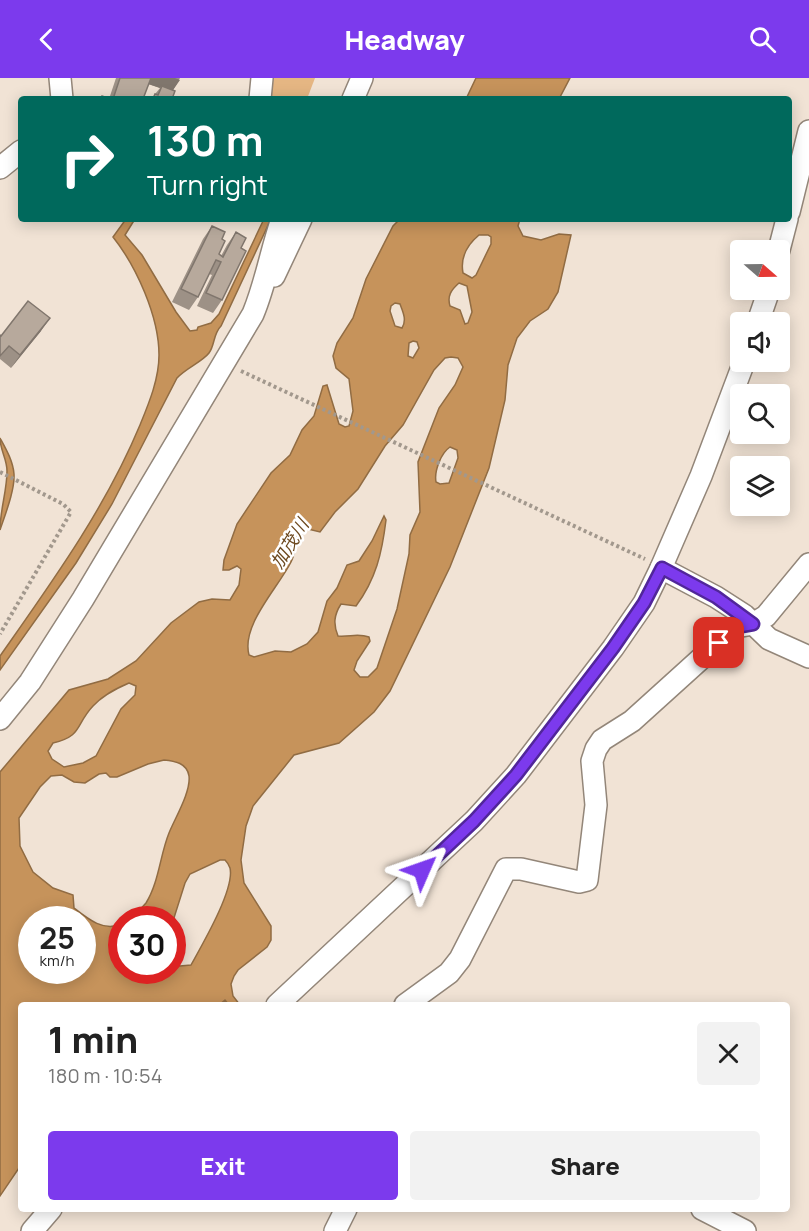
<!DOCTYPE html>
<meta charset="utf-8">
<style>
body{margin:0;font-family:Manrope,"Noto Sans JP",sans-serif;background:#f2f2f2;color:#222;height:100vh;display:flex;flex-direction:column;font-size:22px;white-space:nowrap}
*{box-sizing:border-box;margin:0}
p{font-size:20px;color:#767676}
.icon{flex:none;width:33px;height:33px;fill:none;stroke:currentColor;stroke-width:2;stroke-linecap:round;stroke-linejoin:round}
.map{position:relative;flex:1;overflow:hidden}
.sheet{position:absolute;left:18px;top:924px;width:772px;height:210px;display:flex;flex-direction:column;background:#fff;border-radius:6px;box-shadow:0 3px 15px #0003}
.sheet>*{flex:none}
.hud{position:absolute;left:18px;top:18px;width:774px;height:126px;border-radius:6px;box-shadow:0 3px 15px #0003;background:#00695c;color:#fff;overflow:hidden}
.needle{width:39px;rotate:110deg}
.controls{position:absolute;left:730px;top:162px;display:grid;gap:12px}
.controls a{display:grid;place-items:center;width:60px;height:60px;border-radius:6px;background:#fff;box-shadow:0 3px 15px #0003;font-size:30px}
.speed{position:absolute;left:18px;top:828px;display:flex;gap:12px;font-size:30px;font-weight:700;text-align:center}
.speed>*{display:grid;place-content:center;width:78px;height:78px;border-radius:50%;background:#fff;box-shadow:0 3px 15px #0003;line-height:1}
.speed small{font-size:15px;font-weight:400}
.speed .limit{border:9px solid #d22;background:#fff;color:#111}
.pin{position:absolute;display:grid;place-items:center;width:51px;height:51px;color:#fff;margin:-26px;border-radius:12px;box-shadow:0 3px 9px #0006}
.me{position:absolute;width:66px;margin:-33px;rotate:47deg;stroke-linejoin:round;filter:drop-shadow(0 0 4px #0008)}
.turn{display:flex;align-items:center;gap:21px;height:126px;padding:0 30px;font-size:27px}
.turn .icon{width:78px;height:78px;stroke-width:2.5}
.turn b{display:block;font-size:42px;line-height:51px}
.round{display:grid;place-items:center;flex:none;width:63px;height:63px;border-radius:6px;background:#f2f2f2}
.overview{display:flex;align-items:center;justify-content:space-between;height:102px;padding:0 30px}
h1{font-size:36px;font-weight:800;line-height:45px}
.primary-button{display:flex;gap:12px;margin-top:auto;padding:12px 30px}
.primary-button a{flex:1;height:69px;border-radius:6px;background:#7c3aed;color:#fff;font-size:24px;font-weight:800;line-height:69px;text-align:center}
.primary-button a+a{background:#f2f2f2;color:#222}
header{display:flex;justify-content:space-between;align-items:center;height:78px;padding:0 30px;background:#7c3aed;color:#fff;font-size:27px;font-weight:800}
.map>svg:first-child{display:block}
</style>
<header><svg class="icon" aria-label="back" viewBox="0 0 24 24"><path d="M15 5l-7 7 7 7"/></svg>Headway<svg class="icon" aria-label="search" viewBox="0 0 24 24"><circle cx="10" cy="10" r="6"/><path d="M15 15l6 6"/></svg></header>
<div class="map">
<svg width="809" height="1153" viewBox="0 0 809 1153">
<rect width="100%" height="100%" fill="#f1e3d5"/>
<path fill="#e5b683" d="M268,0H315L307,21H265Z"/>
<g fill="#c6935b" stroke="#916c43" stroke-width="1.5" fill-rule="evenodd">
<path d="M476,0H570L559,21H466Z"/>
<path d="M126,141H135L125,157L142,177L176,234L190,253L197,252L198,249L211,245L219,236L264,141H271L221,248C213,256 215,267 209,275C202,284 186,290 177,300L112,426L76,485L0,592V578C52,504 105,431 140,347C149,325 159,301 159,277C159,238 136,188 113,159Z"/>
<path d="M400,141H520L518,148L523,158L541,162L559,156L571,157L558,214L548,231L530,243L517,260L508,287L505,322L489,390L450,489L390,613L374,634L339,665L294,677L253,728L246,748L241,782L244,805L271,848V862L267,869L238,892L234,898L231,906L233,918L240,927H229L225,922L219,927H21V1087L0,1118V694L69,612L108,601L136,583L171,545L199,524L212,521L230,522L239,507L241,491L237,488L229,492H223L224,482L237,446L271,395L290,377L302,352L314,338L323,308L327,307L339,346L345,349L349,348L353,333L349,301L336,290L333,278L337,265L353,240L366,201L393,148ZM479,157H488L491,159V166L476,197L472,200L463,195C460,179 467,167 479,157ZM459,205L467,208L472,234L468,245L465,246L460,232L450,228C447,218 451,212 459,205ZM395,225L400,226C403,234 407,242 402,250L395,248L390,233L391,228ZM413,263L417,264L419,270L413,280L408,278L409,265ZM451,279L458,280L463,289L455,307L439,330L418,384L420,434L410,457L409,476L397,531L377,590L368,599H360L354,592L357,583L370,563L369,559C358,555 350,559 338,558C333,546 334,537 341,526L356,528C376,501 382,475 386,442L384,438L372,463L359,483L347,487L337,510L327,523L318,554L307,566L291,574L275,573L254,579L249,577C241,547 278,510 291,484C297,472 296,459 308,451L320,454L335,434L358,411L385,368L403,347L434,292L445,280ZM450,369L457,372L458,380L449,405L440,406L436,404C434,393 441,375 450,369ZM129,605L136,608L135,617L121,631L96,678L83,685L64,689L52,681L48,673L53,665C83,658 75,647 93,628C103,617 115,611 129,605ZM164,682C175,683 187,685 189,698C191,714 175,740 169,755C160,777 159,804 146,825C141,831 135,837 130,841L173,843L185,805L190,796L220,782H225C227,784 229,787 230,790C235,811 202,867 191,887L180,888L173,883V864L172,892H122L121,846C104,854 88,841 74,830L73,817L53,810L33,794L20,768L19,740L40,709L51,698L62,697L74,704L85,705L99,696L106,695L110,699H117L148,686ZM32,842H82V892H32Z"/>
<path d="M0,360C6,371 13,383 14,396C15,412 5,437 0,452C0,432 7,413 7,393C7,381 0,372 0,360Z"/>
</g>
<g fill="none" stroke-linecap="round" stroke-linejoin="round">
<defs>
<g id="minor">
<path d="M60,0L62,21"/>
<path d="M260,21L262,0"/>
<path d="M353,21L362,0"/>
<path d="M0,90L21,73"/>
<path d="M789,134L809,53"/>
<path d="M779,172L787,141"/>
<path d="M274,198L301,141"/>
<path d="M758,244L769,212"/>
<path d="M661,490L716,519L744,537L769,561L809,579"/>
<path d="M0,641L30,604L83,521L253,236C266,205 271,172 282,141"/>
<path d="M277,927L474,743L516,697L613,570L644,525L661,490L701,398L744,284"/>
<path d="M405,927L449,895L460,881L506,791H521L579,804L587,802L596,727L592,683L596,671L602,662L632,643L736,549L753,546L766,538L809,486"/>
<path d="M702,1131L745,1153"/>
<path d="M32,1153L51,1131"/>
<path d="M335,1153L346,1131"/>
</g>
</defs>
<use href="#minor" stroke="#938679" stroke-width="24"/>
<g stroke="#a2988d" stroke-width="4" stroke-dasharray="3 3" stroke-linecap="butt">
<path d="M241,293L645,481"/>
<path d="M0,394L63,426L71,434L0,556"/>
</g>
<use href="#minor" stroke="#fff" stroke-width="21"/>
</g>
<g fill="#9d9186">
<path d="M116,0H180L173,12L172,21H151L160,10L148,6L143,21H100L102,18L109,21Z"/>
<path d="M212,148L222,161L219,176L221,178L227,167L236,154L241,170L222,222L213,235L197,228L212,197L209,196L198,219L189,232L172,224L203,161Z"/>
<path d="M41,253L11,290L0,281V257L1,258Z"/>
</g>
<g fill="#80766d">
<path d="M131,0H175L180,2L171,15L162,8L160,10Z"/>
<path d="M50,240L41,253L11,290L20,277Z"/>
</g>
<g fill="#b7a99c" stroke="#80766d" stroke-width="1.5">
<path d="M120,0H151L143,21H113Z"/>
<path d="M162,8L175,13L172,21H153L155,16L158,17Z"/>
<path d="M102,18L110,21H101Z"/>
<path d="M212,148L225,154L222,161L225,163L219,176L223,179L236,154L246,160L241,170L246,173L222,222L206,215L221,184L216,182L198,219L181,211Z"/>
<path d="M28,223L50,240L20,277L9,268L0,278V257L1,258Z"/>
</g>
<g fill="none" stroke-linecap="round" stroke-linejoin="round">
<defs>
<path id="route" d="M422,792L474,743L516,697L613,570L644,525L662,490L716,519L753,546L736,549L719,565"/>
</defs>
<use href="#route" stroke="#51269a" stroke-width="15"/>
<use href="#route" stroke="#7c3aed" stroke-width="10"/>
</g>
<g text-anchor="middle" stroke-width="5" stroke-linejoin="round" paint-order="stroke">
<g font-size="18" font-style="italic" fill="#6d491f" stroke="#fff">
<text transform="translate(290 466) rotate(-58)" y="6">加茂川</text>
</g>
</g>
</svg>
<div class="controls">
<a><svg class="needle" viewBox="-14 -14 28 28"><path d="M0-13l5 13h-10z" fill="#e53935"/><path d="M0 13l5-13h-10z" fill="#767676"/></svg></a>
<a><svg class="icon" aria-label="sound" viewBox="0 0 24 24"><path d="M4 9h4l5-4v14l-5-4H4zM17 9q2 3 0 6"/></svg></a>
<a><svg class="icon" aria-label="search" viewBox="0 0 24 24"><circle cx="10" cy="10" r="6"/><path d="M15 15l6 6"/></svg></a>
<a><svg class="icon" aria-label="layers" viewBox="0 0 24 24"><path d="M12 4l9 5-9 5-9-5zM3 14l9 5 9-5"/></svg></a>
</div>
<div class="speed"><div>25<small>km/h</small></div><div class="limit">30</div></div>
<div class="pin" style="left:719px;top:565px;background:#d93025"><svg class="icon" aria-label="arrive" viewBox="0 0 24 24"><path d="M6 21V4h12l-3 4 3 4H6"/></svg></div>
<svg class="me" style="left:422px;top:792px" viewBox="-20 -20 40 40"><path d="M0-17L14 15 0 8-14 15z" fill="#7c3aed" stroke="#fff" stroke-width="4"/></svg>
<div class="hud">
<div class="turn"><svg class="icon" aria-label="right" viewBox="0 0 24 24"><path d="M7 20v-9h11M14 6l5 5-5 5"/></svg><div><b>130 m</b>Turn right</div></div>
</div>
<section class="sheet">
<div class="overview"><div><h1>1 min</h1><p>180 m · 10:54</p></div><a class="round"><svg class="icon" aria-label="close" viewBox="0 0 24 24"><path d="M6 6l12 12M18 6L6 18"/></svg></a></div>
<div class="primary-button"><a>Exit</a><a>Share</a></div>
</section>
</div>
